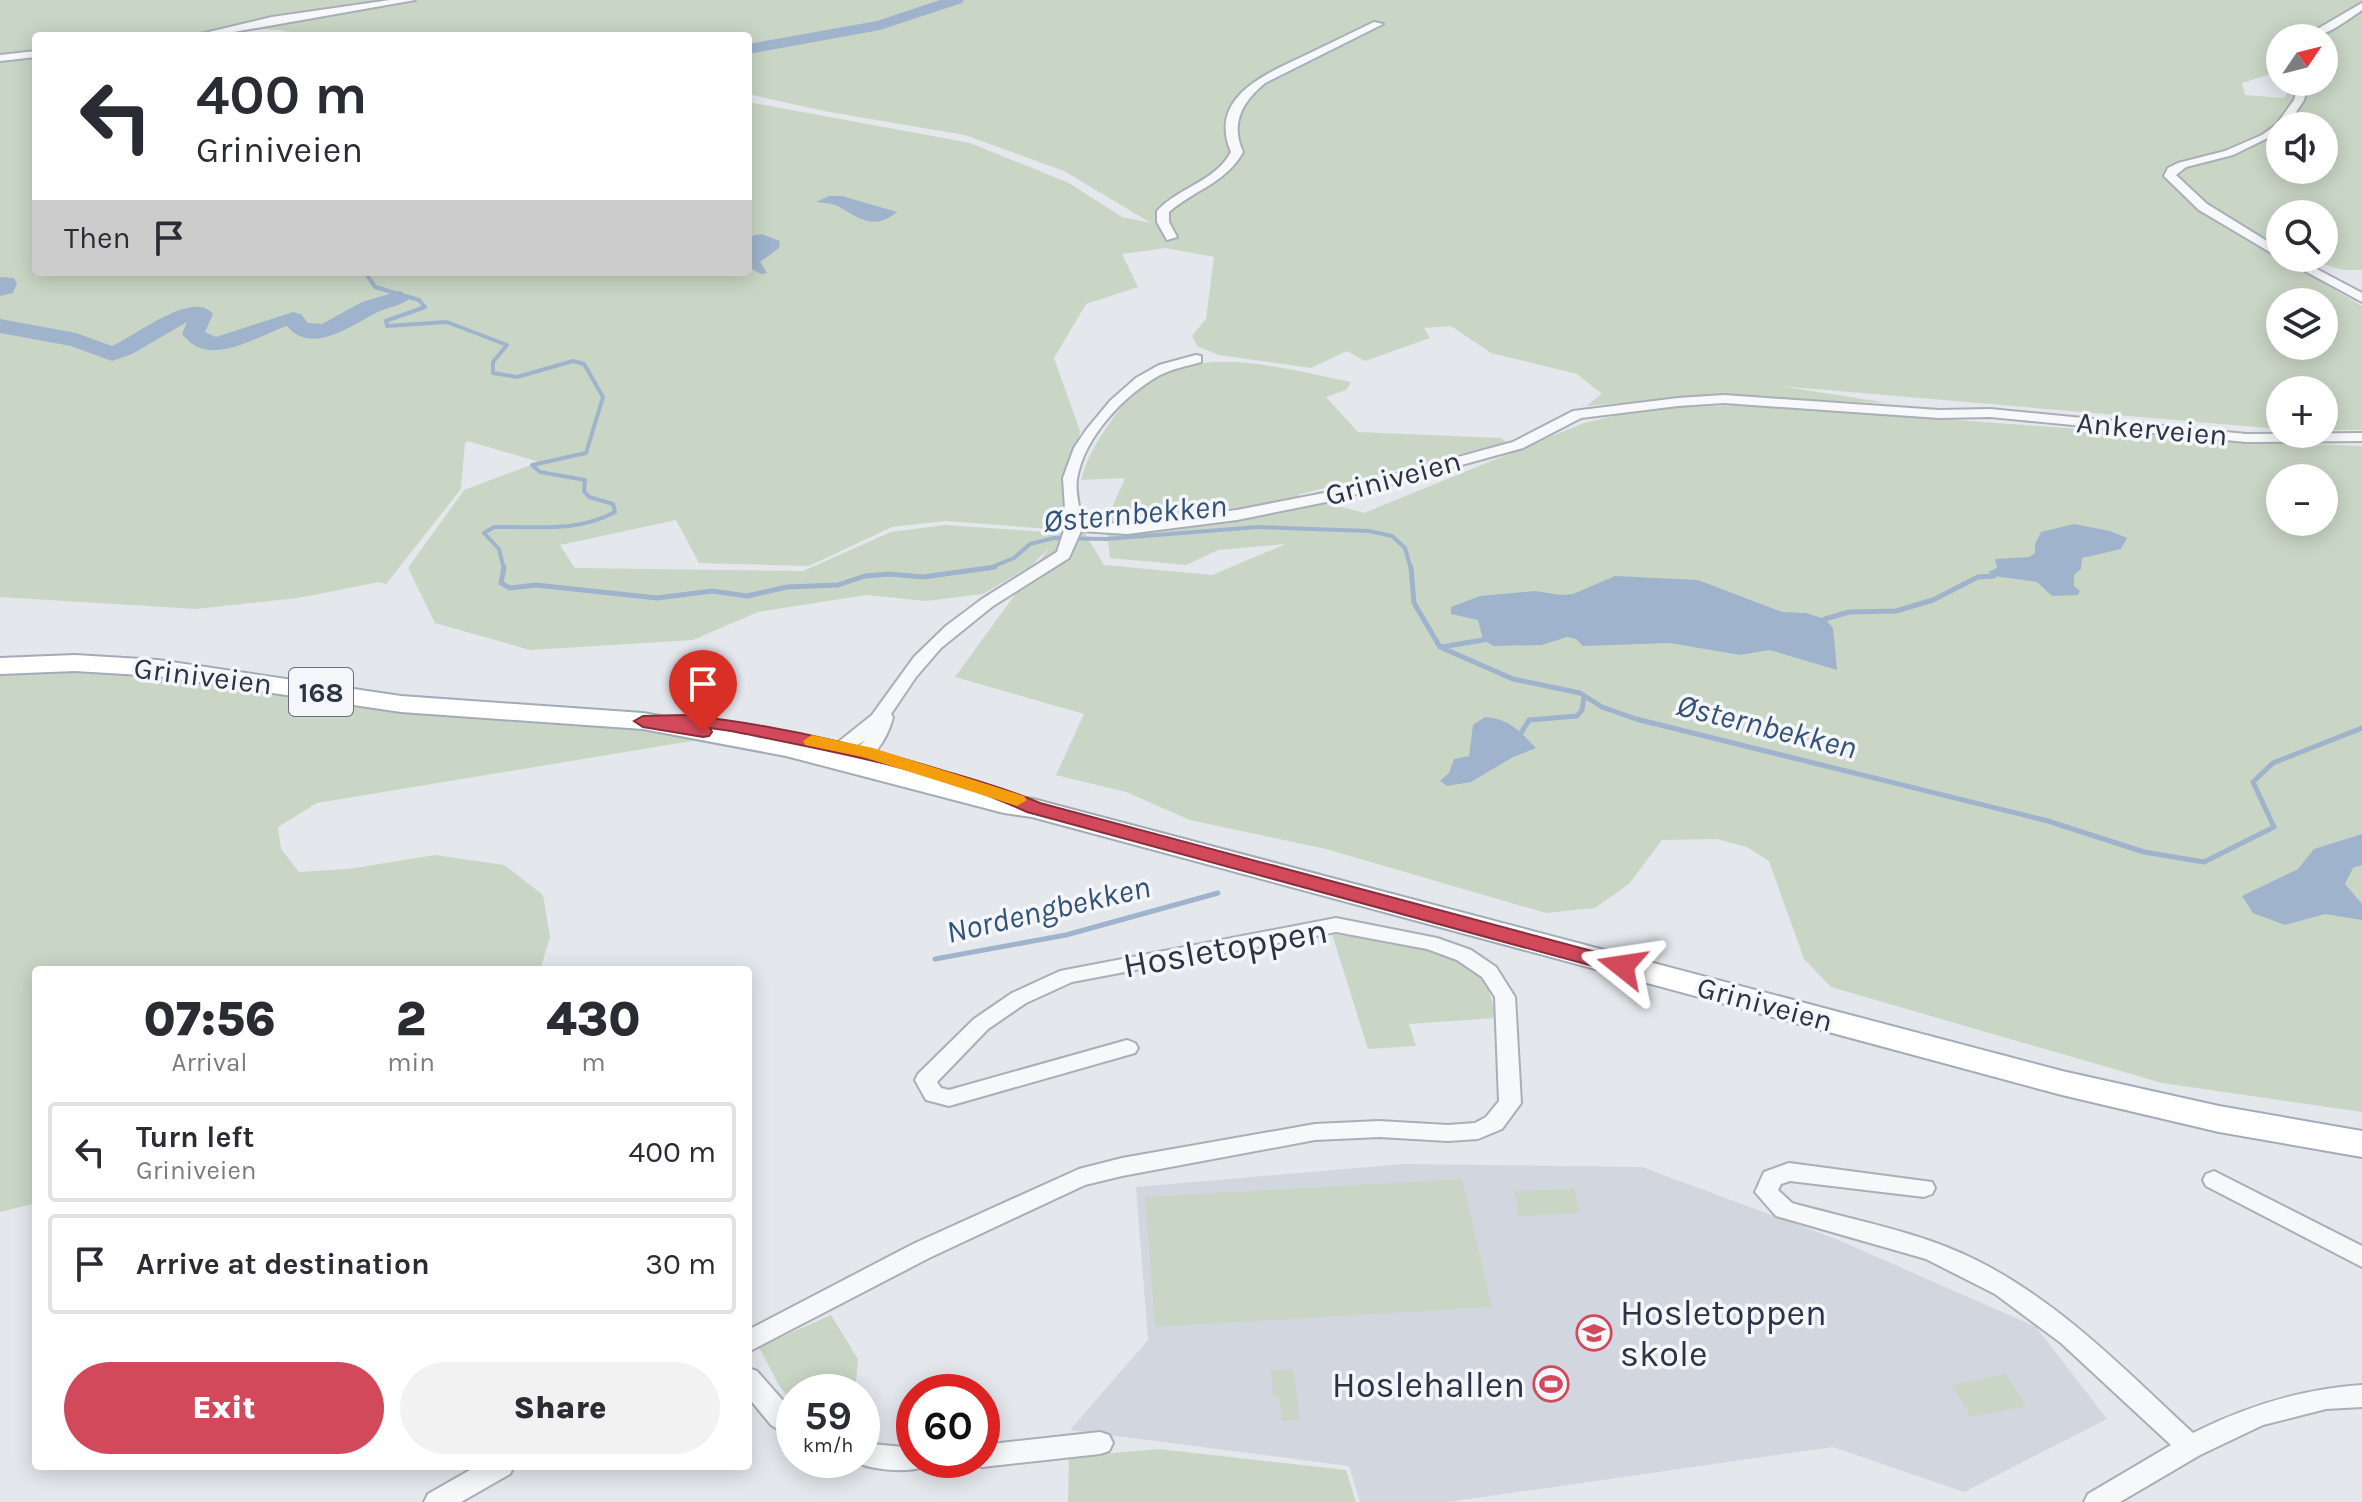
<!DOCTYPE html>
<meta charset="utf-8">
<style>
body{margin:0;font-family:Karla,sans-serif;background:#f2f2f3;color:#2b2b33;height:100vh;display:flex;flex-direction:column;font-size:30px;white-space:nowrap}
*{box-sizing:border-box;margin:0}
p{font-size:26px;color:#7c7c81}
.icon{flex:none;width:44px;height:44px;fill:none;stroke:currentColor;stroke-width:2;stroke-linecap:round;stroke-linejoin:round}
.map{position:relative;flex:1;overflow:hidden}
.panel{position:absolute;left:32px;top:966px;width:720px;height:504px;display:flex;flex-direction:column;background:#fff;border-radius:8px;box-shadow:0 4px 20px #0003}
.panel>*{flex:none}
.top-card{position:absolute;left:32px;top:32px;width:720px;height:244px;border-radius:8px;box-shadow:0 4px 20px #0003;background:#fff;color:#2b2b33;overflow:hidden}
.needle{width:52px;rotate:55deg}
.buttons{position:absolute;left:2266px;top:24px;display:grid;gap:16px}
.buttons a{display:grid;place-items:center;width:72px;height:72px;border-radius:50%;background:#fff;box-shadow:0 4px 20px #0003;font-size:40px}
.speed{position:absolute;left:776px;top:1374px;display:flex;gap:16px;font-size:40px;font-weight:700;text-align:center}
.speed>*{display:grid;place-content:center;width:104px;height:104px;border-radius:50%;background:#fff;box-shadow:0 4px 20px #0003;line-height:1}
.speed small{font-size:20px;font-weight:400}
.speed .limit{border:12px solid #d22;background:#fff;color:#111}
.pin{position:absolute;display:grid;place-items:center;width:68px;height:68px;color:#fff;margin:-82px -34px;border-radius:50% 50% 50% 0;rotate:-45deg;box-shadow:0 0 8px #0007}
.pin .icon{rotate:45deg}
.me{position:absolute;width:88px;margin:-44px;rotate:285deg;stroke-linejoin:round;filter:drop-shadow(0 0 6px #0008)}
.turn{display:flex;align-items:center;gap:28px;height:168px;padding:0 32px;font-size:36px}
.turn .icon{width:104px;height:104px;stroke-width:2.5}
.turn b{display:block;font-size:56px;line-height:68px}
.then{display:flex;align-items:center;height:76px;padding:0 32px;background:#0003;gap:16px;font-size:30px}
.eta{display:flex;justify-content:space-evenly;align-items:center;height:136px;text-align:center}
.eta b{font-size:48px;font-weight:800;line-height:56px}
.primary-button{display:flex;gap:16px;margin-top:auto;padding:16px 32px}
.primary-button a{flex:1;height:92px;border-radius:48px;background:#d1495b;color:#fff;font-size:32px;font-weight:800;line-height:92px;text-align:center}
.primary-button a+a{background:#f2f2f3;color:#2b2b33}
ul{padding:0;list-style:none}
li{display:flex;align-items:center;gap:24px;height:100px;margin:0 16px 12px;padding:0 16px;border:4px solid #e1e1e2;border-radius:8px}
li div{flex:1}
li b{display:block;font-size:30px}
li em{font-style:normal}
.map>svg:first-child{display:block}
</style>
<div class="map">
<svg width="2362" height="1502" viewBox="0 0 2362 1502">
<rect width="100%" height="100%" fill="#e4e7ec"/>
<path fill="#d2d6de" d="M1404,1164L1642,1167L1836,1239L2036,1327L2107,1419L1964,1492L1833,1447L1448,1502H1360L1349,1466L1070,1430L1148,1340L1136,1187Z"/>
<g fill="#c9d6c5" fill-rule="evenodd">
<path d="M0,0H2362V270H2343L2303,258H2324V214H2280V245L2211,210L2183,184L2178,185L2233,229L2362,306V430H2324V390H2280V429L1780,386L1888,403L1708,397L1586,406L1602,394L1577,374L1491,353L1451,326L1424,328L1430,338L1365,361L1347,351L1311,368L1219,355L1197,346L1192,336L1206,319L1214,257L1166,248L1122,254L1138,287L1086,304L1054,358L1080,431L1068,505L1104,565L1212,575L1286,544L1218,550L1186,565L1110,558L1106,522L1125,478L1081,480C1087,457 1097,441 1111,421C1172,332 1263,365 1351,382L1346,390L1326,397L1358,432L1501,438L1507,442L1297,495L1364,513L1584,423L1649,408L1752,405L2256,442L2362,446V1112L2162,1083L1831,987L1804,959L1769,861L1747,847L1717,839L1662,840L1629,884L1595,908L1546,913L1326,849L1190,820L1126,792L1056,775L1084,714L955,677L1049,548L1032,565L983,594L926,601L866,595L758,612L693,640L530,650L435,623L408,568L464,490L539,462L468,441L465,443L461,489L386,584L379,582L298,598L196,609L0,597V61L36,57V272H748V102L970,143L1069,183L1122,217L1151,223L1064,171L965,135L824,111L748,94V36H243L290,31L254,28L186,36H36V52L0,57ZM2280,38H2324V82H2293L2284,98L2245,95L2242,83L2280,71ZM2280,126H2324V170H2280ZM2280,302H2324V346H2280ZM2280,478H2324V522H2280ZM676,520L699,563L809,566L892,527L945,521L1063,530L1061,533L945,525L891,532L803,571L575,568L560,545Z"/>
<path d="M57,664L619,724L704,739L317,803L278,827L281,849L299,872L348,869L435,855L504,865L543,895L550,937L540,970H36V1203L0,1212V667Z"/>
<path d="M1332,934C1378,941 1452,946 1484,982C1491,990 1493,1007 1496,1018L1409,1024L1416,1046L1368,1049Z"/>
<path d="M1462,1179L1492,1307L1155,1327L1145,1197Z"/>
<path d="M1574,1189L1580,1213L1519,1216L1514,1191Z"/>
<path d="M831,1315L858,1359L855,1392H794V1404L778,1384L759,1347Z"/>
<path d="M1293,1369L1300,1419L1282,1421L1279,1396H1274L1270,1371Z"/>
<path d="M2006,1374L2026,1406L1971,1417L1952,1385Z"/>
<path d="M1159,1449L1346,1470L1356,1502H1068L1069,1457Z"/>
</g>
<g fill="#9fb4cc">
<path d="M829,196H842L897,212C875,230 862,220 841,208C834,203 823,203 816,202Z"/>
<path d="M761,234L780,241L779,248L760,262L767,273L761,274L748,267V237Z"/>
<path d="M2074,524L2110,531L2127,538L2121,549L2082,558L2081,569L2074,575V586L2080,591L2078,595L2052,596L2037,582L1994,576L1988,572L1997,568L1995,559L2029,557L2035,553V544L2041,532Z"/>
<path d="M1615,576L1698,580L1782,612L1806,613L1825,619L1833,628L1837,670L1770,650L1740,655L1670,643L1583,646L1576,639L1567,637L1542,645L1494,646L1483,640L1478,620L1451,614V607L1480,596L1535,591L1561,595L1573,594Z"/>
<path d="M1485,717C1508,718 1521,732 1536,748L1513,757L1471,782L1447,786L1440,781L1449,773L1454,759L1469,756L1473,725Z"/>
<path d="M2362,834V865L2353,868L2345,884L2362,904V920L2325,914L2285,925L2253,913L2242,896L2298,869L2314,849Z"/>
</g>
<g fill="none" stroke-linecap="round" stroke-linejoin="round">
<g stroke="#9fb4cc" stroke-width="4">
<path d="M365,272L375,287L419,300L425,307L386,321L387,326L447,322L507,345L493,362V373L517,377L573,361L584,364L603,397L586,453L532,465L540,472L585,480L584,491L589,497L613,504L615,512C576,533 536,526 494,527L484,533L499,549L504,569"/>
<path d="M987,569L1014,558L1030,544L1054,538L1106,539L1258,527L1369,531L1392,536L1405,548L1411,569"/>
</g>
<g stroke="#9fb4cc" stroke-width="5">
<path d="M504,567L501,583L510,588L536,585L657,598L712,591L747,596L787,587L838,585L865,576L889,574L923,577L995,567"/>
<path d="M1411,567L1414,603L1440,647L1513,679L1580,693L1602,707L1636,719L2048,821L2144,852L2204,862L2274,827L2253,782L2273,763L2362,728"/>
<path d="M1825,619L1849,612L1896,611L1933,600L1978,577L1994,576"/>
<path d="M1441,647L1483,640"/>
<path d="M1521,733L1529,720L1577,716L1582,710L1584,696"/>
<path d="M935,959L1066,935L1218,893"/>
</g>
<g fill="#9fb4cc" fill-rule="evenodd">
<path d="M940,0H964L962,3L880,30L748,54V44L877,21Z"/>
<path d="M0,277L14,278L17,283L13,293L0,296Z"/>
<path d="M400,291L411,297C403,306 387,307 376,313C352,325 311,356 287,326C256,336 209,370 182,334L187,322L132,354L112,361L71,346L0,333V319L76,333L112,346C134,337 193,289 213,314L205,332L216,337L293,312L301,314L308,323L322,324L362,302Z"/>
</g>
<defs>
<g id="street">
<path d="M390,0H415L211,36H192L272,17Z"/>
<path d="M2362,3V10C2343,23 2325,38 2302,38Z"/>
<path d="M1374,22L1383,24L1265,83C1242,102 1230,123 1243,152C1226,183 1194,190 1169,212V222L1177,237L1167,240L1157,222V211C1179,187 1215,182 1231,152C1207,96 1268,73 1308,54C1330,43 1352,33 1374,22Z"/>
<path d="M36,51V57L0,61V55Z"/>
<path d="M2299,82H2309L2304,100L2287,126H2280V132L2233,155L2186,167L2176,175L2207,204L2280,249V258L2199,210L2164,176L2168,168L2178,163L2225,151L2262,135L2276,125L2294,100Z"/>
<path d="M2281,258H2296L2362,293V302Z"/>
<path d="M1196,355L1201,356V362C1187,366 1172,369 1160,375C1124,395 1084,437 1077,479C1075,494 1080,507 1082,522L1127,524L1237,510L1329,492L1513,442L1573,411L1678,398L1724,395L1939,410L1990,409L2246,434L2362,433V441L2246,442L1990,417L1939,418L1724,403L1678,406L1581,418L1523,448L1331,501L1237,520L1127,534L1081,531L1069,558L993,606L941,648L916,677L891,714L893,717C888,738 868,773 842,766L839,762C845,753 858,748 866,740L843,753L834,747L837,743L872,715L914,657L946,626L982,599L1057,552L1066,524L1063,478L1074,448L1086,430L1110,401L1136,378L1159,365Z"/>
<path d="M1336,918L1437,938L1471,950L1496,967L1515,997L1521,1103L1502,1129L1478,1139L1448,1141L1379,1137L1315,1140L1122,1176L1085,1185L929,1258L748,1352V1330L913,1244L1079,1169L1122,1158L1315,1124L1379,1121L1448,1125L1475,1123L1486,1117L1499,1101L1495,997L1482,977L1457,960L1427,949L1336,932L1072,982L1026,1003L988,1029L937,1082L941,1088L949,1090L1127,1040L1135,1043L1138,1048L1135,1053L949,1106L926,1100L915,1080L918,1074L974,1019L1012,993L1060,971Z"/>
<path d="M1789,1163L1932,1182L1935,1188L1932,1194L1924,1197L1790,1181L1781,1184L1778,1190L1792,1203C1853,1220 1921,1232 1978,1261C2061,1303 2126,1371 2193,1433C2247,1406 2301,1389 2362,1385V1407L2326,1409L2263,1425L2200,1455L2120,1502H2084L2088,1494L2171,1445L2061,1343L1995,1294L1926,1259L1776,1216L1755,1192L1764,1172Z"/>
<path d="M2214,1171L2362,1246V1267L2206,1186L2203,1180L2206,1174Z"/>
<path d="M748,1368L757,1371L794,1413V1439L771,1425L748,1397Z"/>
<path d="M1100,1432L1109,1435L1113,1443L1109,1451L1100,1454L982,1467L973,1464L971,1460H982V1445Z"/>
<path d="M862,1443L914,1448V1460H926L923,1467C906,1473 867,1470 852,1460H862Z"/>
<path d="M477,1466H514L510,1474L461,1502H424L428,1494Z"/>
</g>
<path id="primary" d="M75,655L158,660L401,696L643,713L787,739L1004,795L1033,799L2062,1071L2219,1106L2362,1131V1157L2219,1132L2062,1095L1032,817L1004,813L786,756L643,729L401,712L158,676L75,671L0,674V658Z"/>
</defs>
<use href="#street" stroke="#a9aeb7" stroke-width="4"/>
<use href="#primary" stroke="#a3abb8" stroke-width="4"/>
<use href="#street" fill="#f7f8fa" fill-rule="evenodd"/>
<use href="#primary" fill="#fff" fill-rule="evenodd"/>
</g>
<path fill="#d1495b" stroke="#882f3b" stroke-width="2" d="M684,715C772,724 858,744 941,770C975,780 1008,789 1040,803L1622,959L1629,961L1632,966L1629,971L1622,974L1027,812C934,769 831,751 731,731L710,728L712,732L709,736L703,737L643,727L634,721L643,716Z"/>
<path fill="#f59e0b" d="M812,735L873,748L1024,796L1027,800L1017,806L863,757L805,745L803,741Z"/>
<defs>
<symbol id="school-ring" viewBox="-11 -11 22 22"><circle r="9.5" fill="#f4f6f9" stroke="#d1495b" stroke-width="1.5"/><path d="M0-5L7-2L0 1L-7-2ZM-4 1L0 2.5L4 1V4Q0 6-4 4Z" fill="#d1495b"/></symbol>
<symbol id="stadium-ring" viewBox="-11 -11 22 22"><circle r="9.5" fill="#f4f6f9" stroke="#d1495b" stroke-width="1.5"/><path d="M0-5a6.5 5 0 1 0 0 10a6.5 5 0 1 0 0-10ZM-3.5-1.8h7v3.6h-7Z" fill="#d1495b"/></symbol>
</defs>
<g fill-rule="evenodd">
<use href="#school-ring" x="1574" y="1313" width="40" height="40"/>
<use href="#stadium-ring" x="1531" y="1364" width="40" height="40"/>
</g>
<g text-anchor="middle" stroke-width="7" stroke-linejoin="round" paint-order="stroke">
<rect fill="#f4f6f9" stroke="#676e7b" stroke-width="2" x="289" y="668" width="64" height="48" rx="6"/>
<g font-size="28" font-weight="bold" fill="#2b3445">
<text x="321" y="702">168</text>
</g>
<g font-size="30" fill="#2b3445" stroke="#f4f6f9">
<text transform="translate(2152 429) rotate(5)" y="10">Ankerveien</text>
<text transform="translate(1393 478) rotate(-15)" y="10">Griniveien</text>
<text transform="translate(203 676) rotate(7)" y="10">Griniveien</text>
<text transform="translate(1765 1004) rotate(15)" y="10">Griniveien</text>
</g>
<g font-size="32" font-style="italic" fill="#34527a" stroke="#f4f6f9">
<text transform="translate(1135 513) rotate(-5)" y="11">Østernbekken</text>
<text transform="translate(1767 726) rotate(14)" y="11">Østernbekken</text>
<text transform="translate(1048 909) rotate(-13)" y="11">Nordengbekken</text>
</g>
<g font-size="36" fill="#2b3445" stroke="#f4f6f9">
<text transform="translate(1225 947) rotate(-10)" y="13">Hosletoppen</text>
</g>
<g font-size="36" fill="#2b3445" stroke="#f4f6f9" text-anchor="start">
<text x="1620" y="1325">Hosletoppen<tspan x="1620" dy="41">skole</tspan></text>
<text x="1525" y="1397" text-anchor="end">Hoslehallen</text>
</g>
</g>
</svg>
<div class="buttons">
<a><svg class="needle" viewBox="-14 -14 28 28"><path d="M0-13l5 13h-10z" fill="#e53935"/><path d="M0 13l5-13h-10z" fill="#7c7c81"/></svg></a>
<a><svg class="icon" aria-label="sound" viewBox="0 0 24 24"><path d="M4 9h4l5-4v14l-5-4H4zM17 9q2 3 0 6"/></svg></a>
<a><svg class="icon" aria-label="search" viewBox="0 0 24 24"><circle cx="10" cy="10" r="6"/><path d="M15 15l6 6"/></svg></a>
<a><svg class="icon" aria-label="layers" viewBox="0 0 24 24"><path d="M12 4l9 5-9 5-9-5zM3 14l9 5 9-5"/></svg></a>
<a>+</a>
<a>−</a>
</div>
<div class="speed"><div>59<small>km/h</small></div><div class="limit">60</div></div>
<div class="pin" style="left:703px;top:732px;background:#d93025"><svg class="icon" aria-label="arrive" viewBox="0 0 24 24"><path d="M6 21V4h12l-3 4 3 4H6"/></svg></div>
<svg class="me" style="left:1622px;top:966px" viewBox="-20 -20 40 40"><path d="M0-17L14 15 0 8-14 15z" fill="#d1495b" stroke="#fff" stroke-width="4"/></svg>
<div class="top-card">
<div class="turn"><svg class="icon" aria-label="left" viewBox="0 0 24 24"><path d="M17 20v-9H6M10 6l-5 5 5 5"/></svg><div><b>400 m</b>Griniveien</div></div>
<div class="then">Then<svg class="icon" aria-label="arrive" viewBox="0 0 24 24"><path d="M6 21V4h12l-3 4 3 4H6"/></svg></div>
</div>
<section class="panel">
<div class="eta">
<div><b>07:56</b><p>Arrival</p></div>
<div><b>2</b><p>min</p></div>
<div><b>430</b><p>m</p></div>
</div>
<ul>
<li><svg class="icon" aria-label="left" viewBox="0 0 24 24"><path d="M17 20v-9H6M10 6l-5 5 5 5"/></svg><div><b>Turn left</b><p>Griniveien</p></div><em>400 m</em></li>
<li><svg class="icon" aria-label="arrive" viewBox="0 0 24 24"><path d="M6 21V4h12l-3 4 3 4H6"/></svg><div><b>Arrive at destination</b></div><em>30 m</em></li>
</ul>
<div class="primary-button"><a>Exit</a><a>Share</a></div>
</section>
</div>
